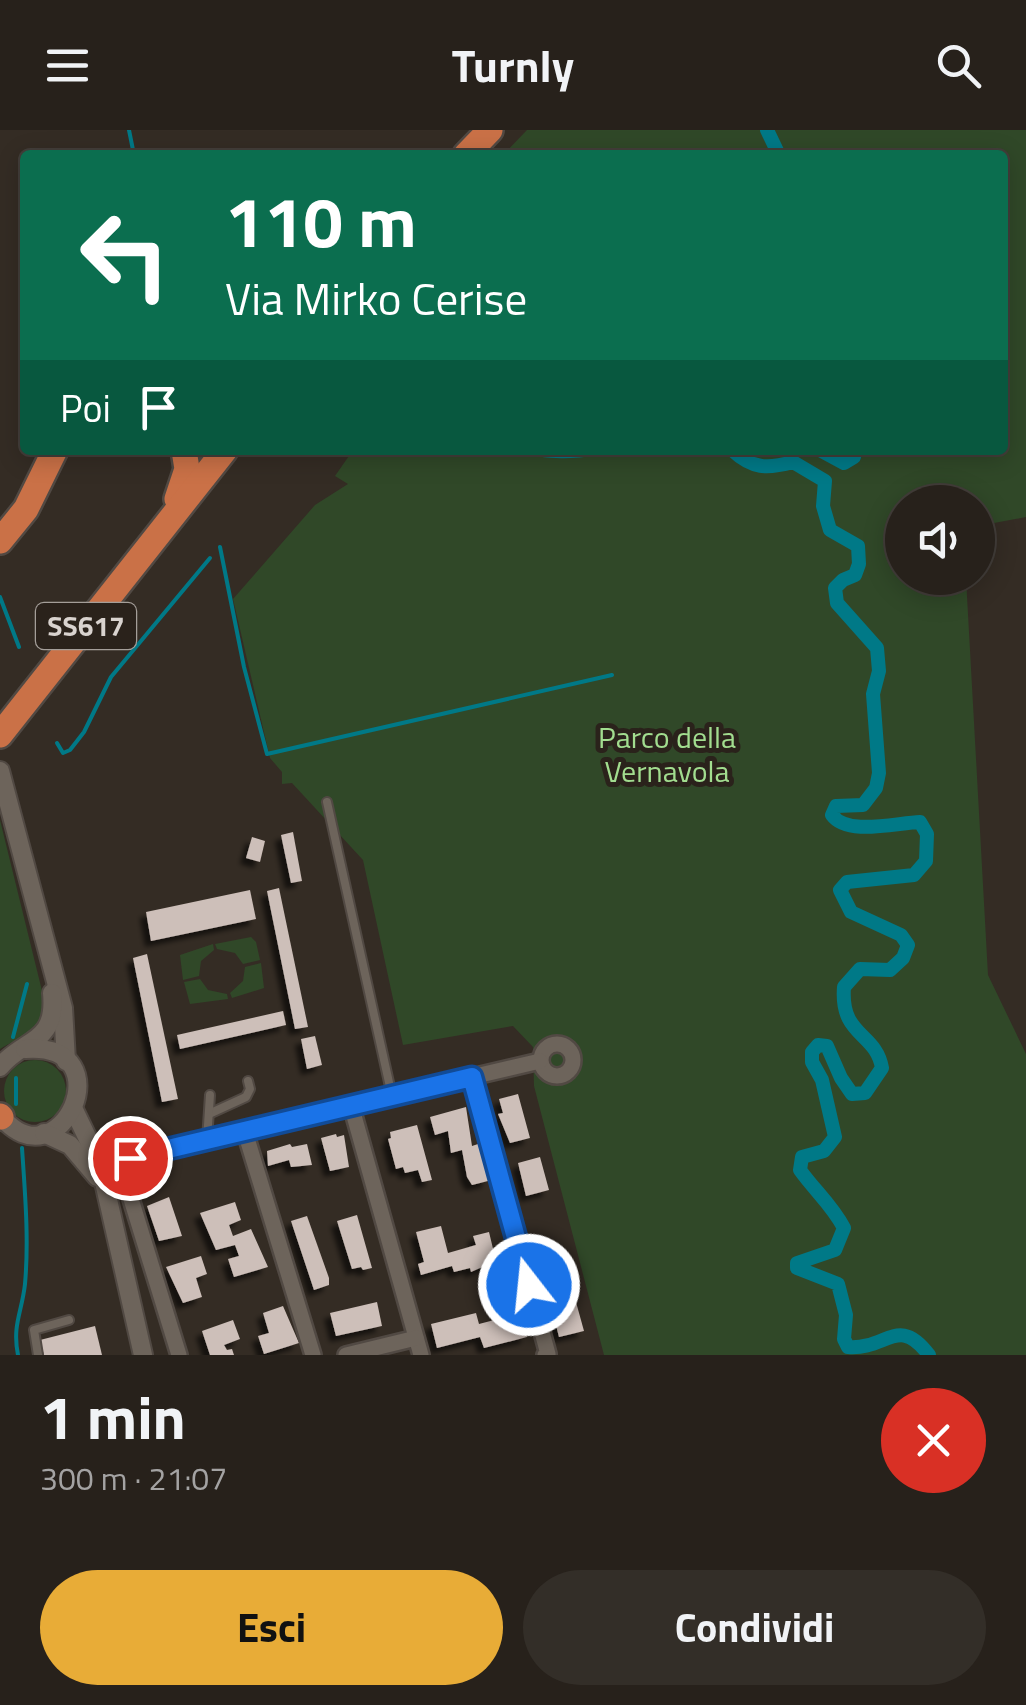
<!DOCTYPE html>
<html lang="it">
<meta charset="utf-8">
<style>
body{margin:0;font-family:"Titillium Web",sans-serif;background:#332e28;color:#f1f3f6;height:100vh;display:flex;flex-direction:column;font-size:38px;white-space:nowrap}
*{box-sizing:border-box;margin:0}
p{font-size:32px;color:#a4a3a3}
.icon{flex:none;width:55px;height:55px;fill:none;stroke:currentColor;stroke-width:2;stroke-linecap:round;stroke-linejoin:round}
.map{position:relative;height:1225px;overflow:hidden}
.drawer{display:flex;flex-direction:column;background:#27211b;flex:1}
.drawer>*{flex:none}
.banner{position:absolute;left:20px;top:20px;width:988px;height:305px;border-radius:10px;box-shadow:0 5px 25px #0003,0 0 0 2px #433e3a;background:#0b6e4f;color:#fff;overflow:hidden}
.controls{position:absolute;left:885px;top:355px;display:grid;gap:20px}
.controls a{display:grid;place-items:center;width:110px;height:110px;border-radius:50%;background:#27211b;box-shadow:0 5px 25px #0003,0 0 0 2px #433e3a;font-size:50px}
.pin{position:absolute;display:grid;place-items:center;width:85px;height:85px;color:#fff;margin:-42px;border:5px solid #fff;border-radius:50%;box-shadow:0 2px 10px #0007}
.me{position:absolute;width:110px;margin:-55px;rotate:344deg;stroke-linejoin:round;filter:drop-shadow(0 0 8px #0008)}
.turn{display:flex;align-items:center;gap:35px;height:210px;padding:0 40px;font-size:45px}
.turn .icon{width:130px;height:130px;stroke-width:2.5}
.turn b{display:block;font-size:70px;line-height:85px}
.then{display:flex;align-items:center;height:95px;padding:0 40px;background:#0003;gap:20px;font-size:38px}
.round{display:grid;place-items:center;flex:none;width:105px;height:105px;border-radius:52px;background:#332e28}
.overview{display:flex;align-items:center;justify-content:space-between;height:170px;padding:0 40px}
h1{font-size:60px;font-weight:700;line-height:75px}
.action{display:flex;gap:20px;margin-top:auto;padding:20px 40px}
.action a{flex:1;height:115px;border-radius:60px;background:#e8ac37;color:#111;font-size:40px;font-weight:700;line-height:115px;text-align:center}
.action a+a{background:#332e28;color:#f1f3f6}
header{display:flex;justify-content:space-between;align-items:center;height:130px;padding:0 40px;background:#27211b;font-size:45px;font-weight:700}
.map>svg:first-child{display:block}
</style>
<header><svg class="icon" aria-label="menu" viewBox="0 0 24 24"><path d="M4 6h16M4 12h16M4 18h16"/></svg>Turnly<svg class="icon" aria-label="search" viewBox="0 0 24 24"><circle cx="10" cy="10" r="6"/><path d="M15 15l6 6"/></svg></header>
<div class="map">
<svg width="1026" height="1225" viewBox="0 0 1026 1225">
<defs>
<filter id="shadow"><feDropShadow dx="-6" dy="6" stdDeviation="2.5" flood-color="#0009"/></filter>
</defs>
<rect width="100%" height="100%" fill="#342c24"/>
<g fill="#304828">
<path d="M527,0H1026V387L978,396V372H902V448H966L988,845L1026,924V1225H604L534,956L533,917L513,896L403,915L363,730L292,653L282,654V642L270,628L233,469L315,375L348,354L335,346L351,323L1002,320V25H503Z"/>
<path d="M0,690L45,873C44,903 22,905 0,919Z"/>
<path d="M251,807L256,812L260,830L243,834L235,823L217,819L215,814Z"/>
<path d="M213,814L214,820L201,831L199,846L183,850L180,825Z"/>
<path d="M261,833L264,858L232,868L230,863L243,851L245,837Z"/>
<path d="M200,849L208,860L227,864L228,869L190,874L184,852Z"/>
<circle cx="35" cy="961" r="31"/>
</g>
<path fill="#007987" d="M516,320H632C594,326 552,335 516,320Z"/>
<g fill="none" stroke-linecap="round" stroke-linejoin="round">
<g stroke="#007987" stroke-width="4">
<path d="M129,0L134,25"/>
<path d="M220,417L244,537L267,624L612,545"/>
<path d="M0,467L19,517"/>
<path d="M57,613L63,623L70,620L84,602L111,547L210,428"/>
<path d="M13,907L27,854"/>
<path d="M16,948V974"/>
<path d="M18,1225C12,1195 22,1182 25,1154C29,1109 25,1063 22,1018"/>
</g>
<g stroke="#007987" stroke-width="14">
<path d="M767,0L779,25"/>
<path d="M732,320C752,339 767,339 793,332L825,351L823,376L830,400L858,416L859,434L855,445L843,450L835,458L837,473L877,518L879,541L873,564L879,643L876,658L863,675L836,676L832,685C847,706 895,693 920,692L927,704L926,731L914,745L847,752L840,760L851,782L901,805L908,815L903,828L890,840L860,839L844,857C840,907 876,902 882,938L865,963L852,964L841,948L827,916L818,915L812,922V932L822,950L835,1007L824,1021L802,1027L800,1040C815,1061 832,1075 844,1098L835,1120L797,1133V1138L838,1154L846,1185L844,1209L848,1217C887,1220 898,1184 929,1225"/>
<path d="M820,320L844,333L854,327L855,320"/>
</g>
</g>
<g fill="#cdbfb9" filter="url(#shadow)">
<path d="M293,702L302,751L291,753L281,705Z"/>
<path d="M252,707L265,711L260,732L246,728Z"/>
<path d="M279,758L308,897L295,899L267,761Z"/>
<path d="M250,760L256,789L151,811L146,782Z"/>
<path d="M147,824L178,969L162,972L133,828Z"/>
<path d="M283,881L286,895L180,919L177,905Z"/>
<path d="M315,906L322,935L307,939L301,909Z"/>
<path d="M518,964L530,1008L510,1013L498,984L503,983L499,969Z"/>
<path d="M466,977L472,1016L478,1014L488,1041V1051L472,1055L467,1047L462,1020L451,1023L448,1001L435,1005L430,987Z"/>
<path d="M417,995L432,1050L422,1052L418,1040L405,1043L403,1037L396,1039L388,1009L391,1008L390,1002Z"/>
<path d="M336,1004L337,1007L344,1005L349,1037L330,1041L321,1008Z"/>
<path d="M290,1014L292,1017L307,1014L312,1035L291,1037L289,1030L268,1036L267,1021Z"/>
<path d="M540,1027L549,1060L526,1066L518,1033Z"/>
<path d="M169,1067L182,1106L159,1111L147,1076Z"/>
<path d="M235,1072L241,1090L229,1095L233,1106L251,1099L268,1137L234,1147L228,1129L239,1126L235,1115L216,1120L200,1083Z"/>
<path d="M357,1085L372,1138L363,1140L361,1137L352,1139L337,1091Z"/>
<path d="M307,1086L329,1148V1155L314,1160L291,1091Z"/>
<path d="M441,1096L448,1123L476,1115L473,1106L489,1102L496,1131L471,1142L470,1138L454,1142L452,1136L421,1145L418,1134L424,1132L416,1102Z"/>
<path d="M201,1126L207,1144L196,1148L202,1167L183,1173L166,1137Z"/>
<path d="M571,1154L584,1201L559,1207L547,1160Z"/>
<path d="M377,1172L382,1196L336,1206L330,1183Z"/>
<path d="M283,1176L299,1213L264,1224L258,1206L269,1203L263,1183Z"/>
<path d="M476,1183L479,1194L521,1183L527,1207L484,1218L480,1207L437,1218L431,1194Z"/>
<path d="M233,1190L240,1209L224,1215L227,1220L232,1219L234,1225H210L202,1201Z"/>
<path d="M95,1196L102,1225H44L40,1210Z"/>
</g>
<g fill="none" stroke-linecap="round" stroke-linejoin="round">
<defs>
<g id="service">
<path d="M327,672L392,966"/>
<path d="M211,983L246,967L250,959L248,951"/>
<path d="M207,1010L210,965"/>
<path d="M38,1225L34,1200L69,1190"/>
</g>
<g id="minor">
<circle cx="557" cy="930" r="16"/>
<path d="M472,947L548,1224L545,1225"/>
<path d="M351,975L421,1225"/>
<path d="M245,1002L313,1225"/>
<path d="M119,1030L179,1225"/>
<path d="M100,1034L540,931"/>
<path d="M346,1225L416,1208"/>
</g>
<g id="tertiary">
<path d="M0,641L63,878L66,931"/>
<path d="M0,937C23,908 57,915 52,863"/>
<path d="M74,980L100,1034L143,1225"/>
<path d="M0,985C59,1059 127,911 25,919"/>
<path d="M44,1003L70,1015L97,1047"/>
</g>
<g id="trunk">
<path d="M466,25L490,0"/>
<path d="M177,369L187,339L184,320"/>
<path d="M0,411L26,379L55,320"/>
<path d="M0,605L225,320"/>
<path d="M0,986L1,987"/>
</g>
</defs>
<use href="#service" stroke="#514943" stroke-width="12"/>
<use href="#minor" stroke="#514943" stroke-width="20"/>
<use href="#tertiary" stroke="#514943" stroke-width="22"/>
<use href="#trunk" stroke="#514943" stroke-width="30"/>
<use href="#service" stroke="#6d645b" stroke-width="8"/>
<use href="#minor" stroke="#6d645b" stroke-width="15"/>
<use href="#tertiary" stroke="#6d645b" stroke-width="18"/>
<use href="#trunk" stroke="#ca7147" stroke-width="25"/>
</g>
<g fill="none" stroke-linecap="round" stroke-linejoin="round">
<defs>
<path id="route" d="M130,1028L472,947L529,1155"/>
</defs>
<use href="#route" stroke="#114b97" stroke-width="25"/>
<use href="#route" stroke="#1a73e8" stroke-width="18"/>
</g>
<g text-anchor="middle" stroke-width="10" stroke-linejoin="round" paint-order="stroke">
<rect fill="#2a221b" stroke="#a49e99" stroke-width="2.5" x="36" y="473" width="100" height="46" rx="8"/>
<g font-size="28" font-weight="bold" fill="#d9d3cf">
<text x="86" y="506">SS617</text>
</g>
<g font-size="30" fill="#a2dd8f" stroke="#2a221b">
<text x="667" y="618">Parco della<tspan x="667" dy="34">Vernavola</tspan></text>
</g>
</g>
</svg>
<div class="controls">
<a><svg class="icon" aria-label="sound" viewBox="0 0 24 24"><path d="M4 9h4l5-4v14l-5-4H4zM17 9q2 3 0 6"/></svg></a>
</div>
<div class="pin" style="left:130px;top:1028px;background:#d93025"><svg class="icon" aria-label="arrive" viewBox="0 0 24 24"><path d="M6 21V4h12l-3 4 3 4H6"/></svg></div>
<svg class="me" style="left:529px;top:1155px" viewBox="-20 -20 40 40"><circle r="17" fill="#1a73e8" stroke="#fff" stroke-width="3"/><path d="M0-11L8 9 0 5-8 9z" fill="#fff"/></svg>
<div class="banner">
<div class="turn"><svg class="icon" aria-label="left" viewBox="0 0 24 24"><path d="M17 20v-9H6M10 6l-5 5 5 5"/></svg><div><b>110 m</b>Via Mirko Cerise</div></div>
<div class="then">Poi<svg class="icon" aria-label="arrive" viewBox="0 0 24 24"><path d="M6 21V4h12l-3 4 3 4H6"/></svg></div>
</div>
</div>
<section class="drawer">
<div class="overview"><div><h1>1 min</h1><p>300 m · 21:07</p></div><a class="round" style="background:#d93025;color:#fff"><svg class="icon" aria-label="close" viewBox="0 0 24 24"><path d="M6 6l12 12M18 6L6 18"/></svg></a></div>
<div class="action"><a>Esci</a><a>Condividi</a></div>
</section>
